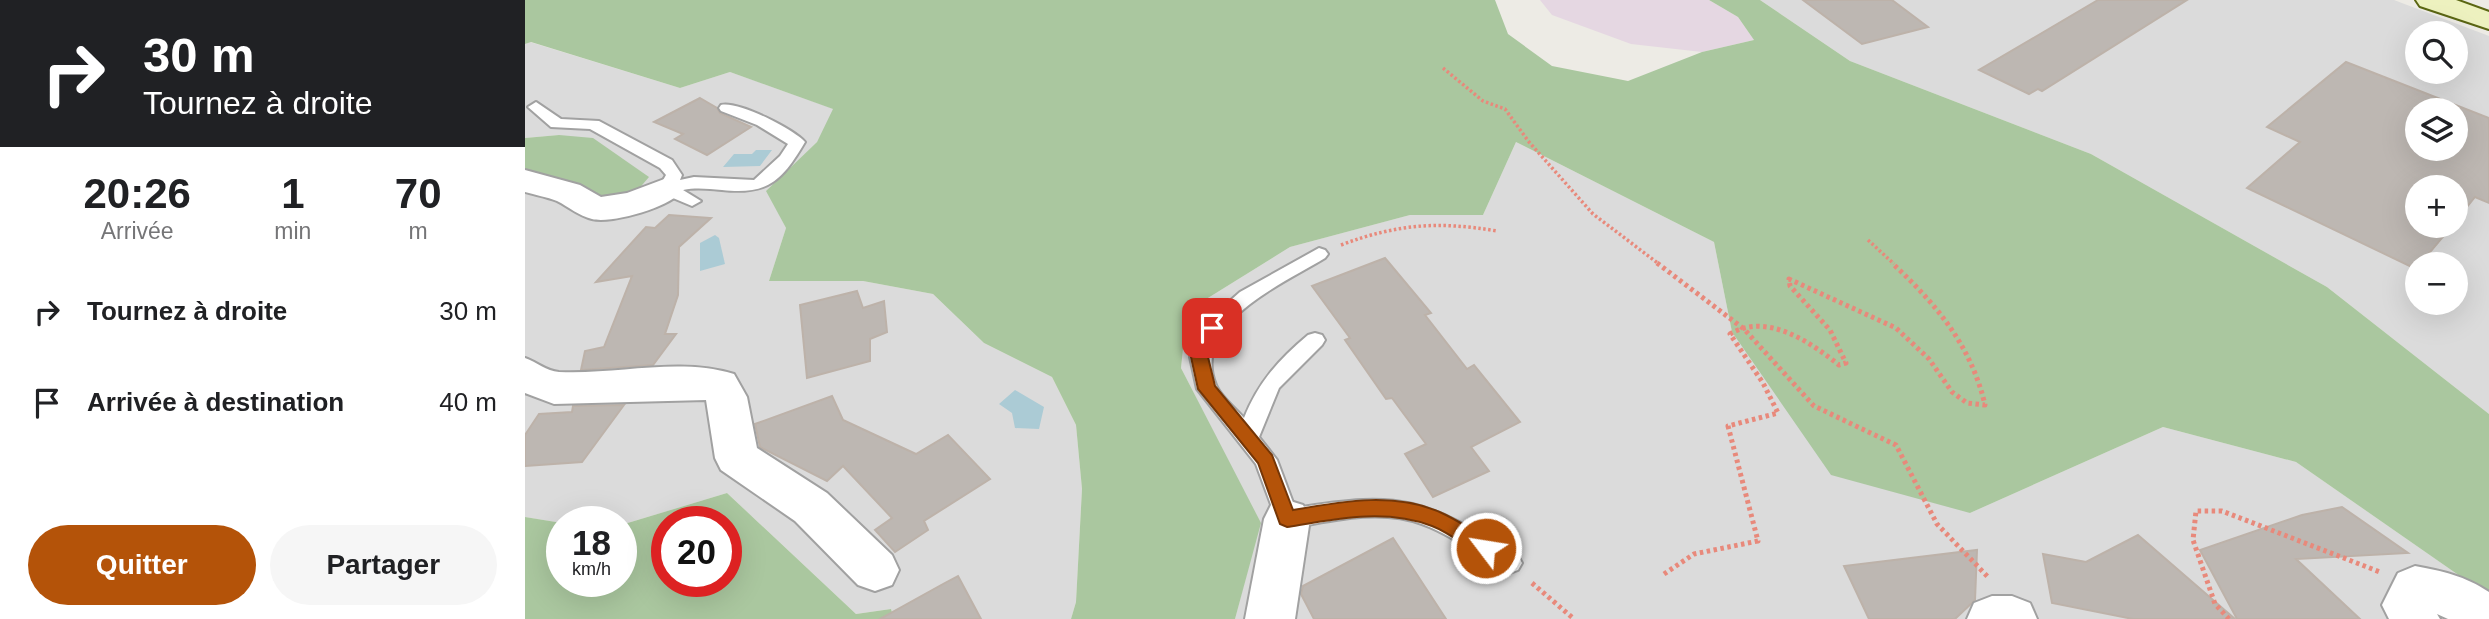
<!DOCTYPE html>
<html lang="fr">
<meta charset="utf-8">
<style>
body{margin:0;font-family:Arial,sans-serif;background:#f6f6f6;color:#202124;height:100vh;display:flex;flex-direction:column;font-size:26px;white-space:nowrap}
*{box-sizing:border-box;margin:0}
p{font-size:23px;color:#757577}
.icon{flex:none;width:38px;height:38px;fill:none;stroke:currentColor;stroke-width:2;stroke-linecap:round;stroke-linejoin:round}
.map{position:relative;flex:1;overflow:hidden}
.side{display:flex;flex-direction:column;background:#fff;width:525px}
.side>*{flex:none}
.banner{background:#202124;color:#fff;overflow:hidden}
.tools{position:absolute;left:1880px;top:21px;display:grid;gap:14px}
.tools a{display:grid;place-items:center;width:63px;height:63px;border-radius:50%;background:#fff;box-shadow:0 7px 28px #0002;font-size:35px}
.speed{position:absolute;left:21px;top:506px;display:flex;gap:14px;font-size:35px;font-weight:700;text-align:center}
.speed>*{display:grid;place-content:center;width:91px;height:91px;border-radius:50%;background:#fff;box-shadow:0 7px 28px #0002;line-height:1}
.speed small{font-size:18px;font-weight:400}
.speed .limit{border:10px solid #d22;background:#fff;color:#111}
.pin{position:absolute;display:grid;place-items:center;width:60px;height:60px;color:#fff;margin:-30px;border-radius:14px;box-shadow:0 4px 10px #0006}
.me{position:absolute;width:77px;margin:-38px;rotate:301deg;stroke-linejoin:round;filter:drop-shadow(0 0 5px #0008)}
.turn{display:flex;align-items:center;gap:24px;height:147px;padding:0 28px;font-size:32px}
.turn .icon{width:91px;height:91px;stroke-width:2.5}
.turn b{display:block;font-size:49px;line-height:60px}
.eta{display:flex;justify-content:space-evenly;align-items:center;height:119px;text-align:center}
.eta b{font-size:42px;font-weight:800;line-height:49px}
.primary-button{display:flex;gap:14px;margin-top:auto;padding:14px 28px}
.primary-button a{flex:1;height:80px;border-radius:42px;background:#b45309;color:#fff;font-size:28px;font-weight:800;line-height:80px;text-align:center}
.primary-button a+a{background:#f6f6f6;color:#202124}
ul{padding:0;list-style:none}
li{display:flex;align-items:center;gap:21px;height:91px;padding:0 28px}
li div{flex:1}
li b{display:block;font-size:26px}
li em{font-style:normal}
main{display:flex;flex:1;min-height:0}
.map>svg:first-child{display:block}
</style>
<main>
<section class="side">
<div class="banner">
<div class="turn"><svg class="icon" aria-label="right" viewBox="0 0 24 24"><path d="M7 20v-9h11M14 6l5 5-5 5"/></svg><div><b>30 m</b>Tournez à droite</div></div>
</div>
<div class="eta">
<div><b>20:26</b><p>Arrivée</p></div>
<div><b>1</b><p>min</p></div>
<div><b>70</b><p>m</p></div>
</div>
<ul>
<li><svg class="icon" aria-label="right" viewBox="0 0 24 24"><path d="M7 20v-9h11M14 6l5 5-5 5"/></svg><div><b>Tournez à droite</b></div><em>30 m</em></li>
<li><svg class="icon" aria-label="arrive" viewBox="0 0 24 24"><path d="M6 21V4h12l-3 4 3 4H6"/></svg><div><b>Arrivée à destination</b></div><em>40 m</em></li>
</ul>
<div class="primary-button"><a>Quitter</a><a>Partager</a></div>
</section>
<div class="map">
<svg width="1964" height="619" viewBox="0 0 1964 619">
<rect width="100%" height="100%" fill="#edebe5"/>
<g fill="#dbdbdb" fill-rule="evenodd">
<path d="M1235,0H1869L1964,36V414L1802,287L1566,154L1325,61ZM1892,33H1930V72H1892ZM1892,110H1930V149H1892ZM1892,187H1930V226H1892ZM1892,264H1930V303H1892Z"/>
<path d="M5,42L155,88L205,72L309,109L292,142L242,191L261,228L244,281H338L408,294L459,343L527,377L551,425L557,489L551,602L546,619H369L366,609L331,614L202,493L96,525V522L37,523L0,517V174L34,135L0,138V44Z"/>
<path d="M991,142L1189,242L1207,332L1445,513L1638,427L1771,462L1932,574L1964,602V619H710L735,523L656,368L662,311L765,247L885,215H958Z"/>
</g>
<path fill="#e5d7e2" d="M1015,0H1184L1213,17L1229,40L1177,52L1106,44L1027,15Z"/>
<g fill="#aac79f" fill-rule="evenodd">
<path d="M0,0H970L983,34L1027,66L1103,81L1177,52L1229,40L1213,17L1184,0H1235L1325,61L1566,154L1802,287L1964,414V602L1932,574L1771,462L1638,427L1445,513L1306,475L1207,332L1189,242L991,142L958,215H885L765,247L662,311L656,368L736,523L710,619H546L551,602L557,489L551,425L527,377L459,343L408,294L338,281H244L261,228L241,191L292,142L308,109L205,72L155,88L6,42L0,44Z"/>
<path d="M34,135L68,138L124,177L112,191L90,201L0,174V138Z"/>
<path d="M202,493L331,614L366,609L369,619H0V517L37,523V581H96V525ZM142,522H201V581H142Z"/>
</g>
<g fill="#abcbd5">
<path d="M231,150H247L235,166L198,167L209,154H227Z"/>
<path d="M190,235L194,238L200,264L175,271V243Z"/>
<path d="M490,390L519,407L514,429L490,428L487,413L474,404Z"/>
</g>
<g fill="#bdb7b2" stroke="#bdb2a9" stroke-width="2" fill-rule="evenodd">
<path d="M1278,0H1367L1403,27L1337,44Z"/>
<path d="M1573,0H1662L1517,91L1513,89L1504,94L1454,70Z"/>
<path d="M1821,62L1964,118V203L1950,197L1930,222V187H1892V226H1927L1895,264H1892L1891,269L1722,188L1775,142L1742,127ZM1892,110H1930V149H1892Z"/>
<path d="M175,98L192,108L195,113L226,127L182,155L150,139L158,134L129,122Z"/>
<path d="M144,215L186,218L154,247L153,295L140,334H151L128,365L56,370L60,351L79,347L107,276L71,282L121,227L130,228Z"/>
<path d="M860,258L906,313L900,315L942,369L949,365L995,422L946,447L964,471L908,497L880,454L901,444L867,398L861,399L820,340L825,338L787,286Z"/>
<path d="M332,291L338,308L359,301L362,332L345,339V361L282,378L275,305Z"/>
<path d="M307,396L318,420L391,454L423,435L465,479L399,521L403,530L370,552L350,530L367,518L318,466L302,481L235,447L230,424Z"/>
<path d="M99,405L57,462L0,466V435L14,414L47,412L48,406Z"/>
<path d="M1817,507L1883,553L1771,559L1835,619H1712L1675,550L1777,515Z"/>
<path d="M1613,535L1710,619H1608L1527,603L1518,554L1561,562Z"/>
<path d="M868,538L921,619H789L776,594L778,586Z"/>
<path d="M1452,550L1450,600L1430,619H1344L1319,566Z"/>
<path d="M433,576L456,619H355L418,584Z"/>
</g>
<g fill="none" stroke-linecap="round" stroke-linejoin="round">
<defs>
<g id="service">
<path d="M11,102L36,119L74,121L147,160L157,175L155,180L169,177L229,180L255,156L263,144L232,125L196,111L194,108L196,105C214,101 268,129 280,142C257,181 243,195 197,190C183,189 172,187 158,190L176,201L167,206L136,193L133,189L141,175L135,168L65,129L26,127L3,107Z"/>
<path d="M794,248L800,250L803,254L800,258C758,284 665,323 691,385C696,397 711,409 719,418C733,383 754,359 783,335L790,333L797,335L800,340L797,345L754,388L734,437L752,460L770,508C879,490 900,499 993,556L997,563L993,570L985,573L977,570C951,554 925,534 897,524C854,508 805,521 762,529L754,526L731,464L672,389L665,357L680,323L715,292Z"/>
</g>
<g id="minor">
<path d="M0,170L55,185L76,197L102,193L142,178L154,181L159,189C147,207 87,224 67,219C54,216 44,207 32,201C22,197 10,195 0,192Z"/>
<path d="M0,358C12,362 21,371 34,372C91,375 153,357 209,374L222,397L232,448L302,493L367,555L374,570L367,585L350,591L333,585L270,521L196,470L190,458L181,400L29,404L0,393Z"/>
<path d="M762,500L778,505L785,519L770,619H720L739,519L746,505Z"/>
<path d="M1890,566C1918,571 1940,576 1964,592V619H1923L1912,614L1915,619H1864L1857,605L1873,573Z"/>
<path d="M1467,596H1487L1505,603L1512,619H1442L1449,603Z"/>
</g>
<path id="secondary" d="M1891,0H1931L1964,12V29L1895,6Z"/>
</defs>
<use href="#service" stroke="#a1a1a1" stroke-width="4"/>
<use href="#minor" stroke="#a1a1a1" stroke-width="4"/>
<use href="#secondary" stroke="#5b6613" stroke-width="4"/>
<g stroke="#e8897b" stroke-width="3.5" stroke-dasharray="2.5 2.5" stroke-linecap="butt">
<path d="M918,68L958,101L980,109L1004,142L1068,214L1134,264"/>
<path d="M1343,240L1369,264"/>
<path d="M816,245C872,224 913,221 972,231"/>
</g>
<g stroke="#e8897b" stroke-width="5" stroke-dasharray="3.5 3.5" stroke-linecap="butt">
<path d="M1132,263L1219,329L1289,406L1371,445L1412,524L1463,577"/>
<path d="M1139,574L1169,554L1233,541L1203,426L1253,413L1238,383L1205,334C1242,312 1285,342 1314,365L1321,363L1305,330L1265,286L1264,279L1371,328L1404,359L1427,392L1442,403L1460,405C1446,345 1411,304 1367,263"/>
<path d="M1007,583L1049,619"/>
<path d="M1704,619L1690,604L1668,540L1671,511H1697L1855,572"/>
</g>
<use href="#service" fill="#fff" fill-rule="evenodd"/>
<use href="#minor" fill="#fff" fill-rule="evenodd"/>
<use href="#secondary" fill="#edf1bf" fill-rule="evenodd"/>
</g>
<path fill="#b45309" stroke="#753606" stroke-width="2" d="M687,322L695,328L683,357L690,386L747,455L768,510C818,501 874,491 921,515C937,523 952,533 968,542L970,548L968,554L961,557L954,554C939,545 923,532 907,526C860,508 810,519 762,527L755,524L733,463L673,389L666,357L681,324Z"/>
</svg>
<div class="tools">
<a><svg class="icon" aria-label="search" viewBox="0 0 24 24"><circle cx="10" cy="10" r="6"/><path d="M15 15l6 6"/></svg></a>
<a><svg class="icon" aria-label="layers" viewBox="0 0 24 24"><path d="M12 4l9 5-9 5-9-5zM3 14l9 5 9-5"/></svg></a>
<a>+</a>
<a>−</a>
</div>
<div class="speed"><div>18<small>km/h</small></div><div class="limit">20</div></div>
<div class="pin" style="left:687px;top:328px;background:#d93025"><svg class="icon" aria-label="arrive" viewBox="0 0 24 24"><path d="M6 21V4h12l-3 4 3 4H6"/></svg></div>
<svg class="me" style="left:961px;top:548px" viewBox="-20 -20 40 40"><circle r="17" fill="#b45309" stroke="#fff" stroke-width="3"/><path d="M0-11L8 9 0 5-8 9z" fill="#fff"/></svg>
</div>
</main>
